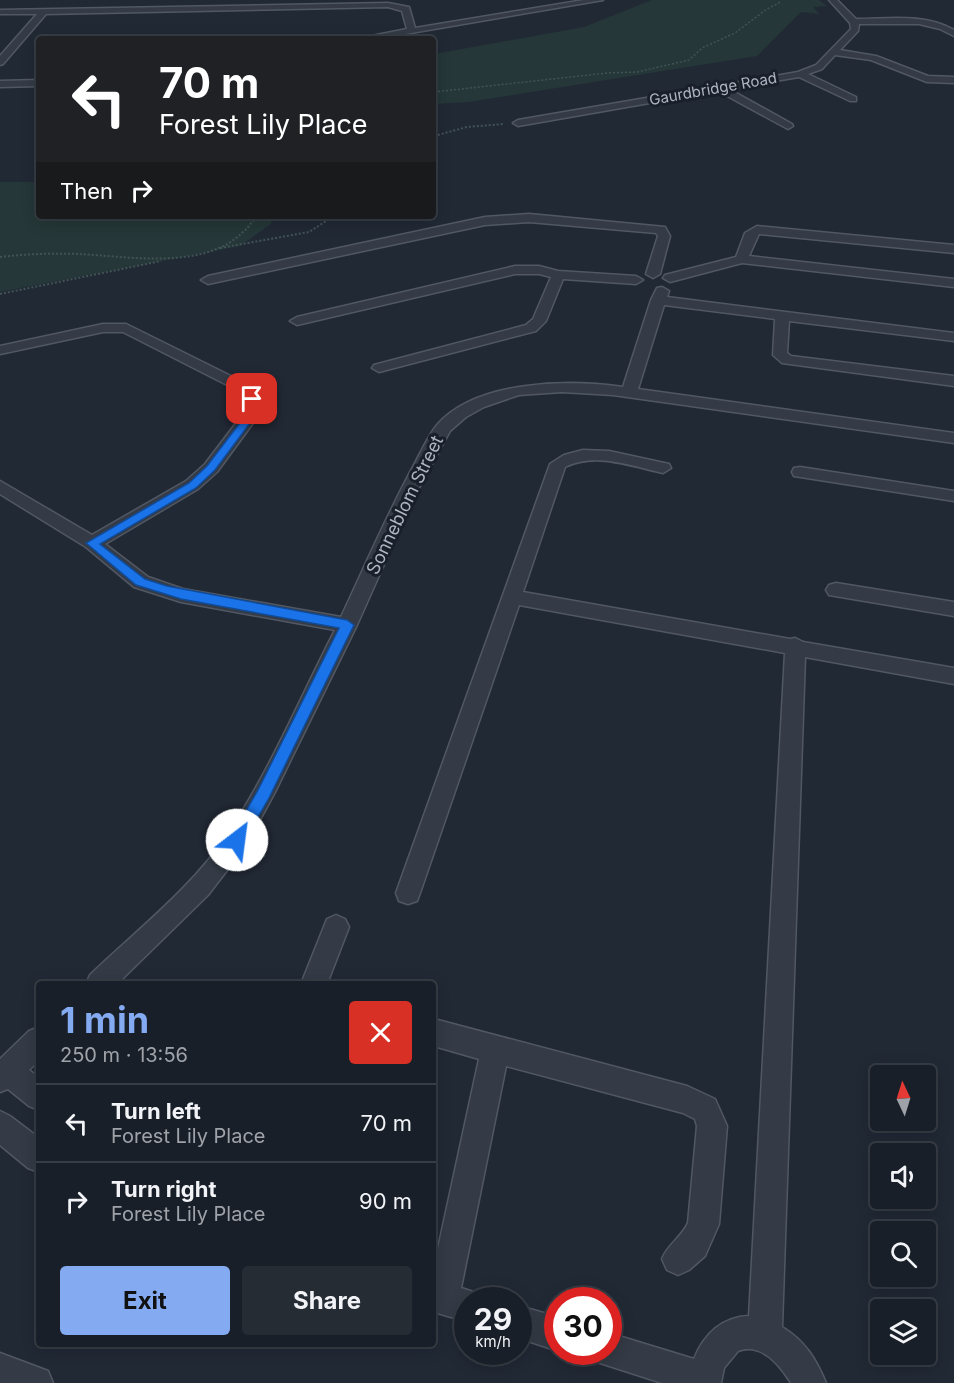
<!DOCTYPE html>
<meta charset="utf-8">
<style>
body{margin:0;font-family:Inter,sans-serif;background:#262c34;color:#f1f3f6;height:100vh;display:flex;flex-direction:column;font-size:22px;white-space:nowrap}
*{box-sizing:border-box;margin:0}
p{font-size:20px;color:#9fa2a8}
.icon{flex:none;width:33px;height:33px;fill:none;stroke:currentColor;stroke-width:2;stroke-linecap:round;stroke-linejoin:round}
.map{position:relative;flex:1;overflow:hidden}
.drawer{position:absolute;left:36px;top:981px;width:400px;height:366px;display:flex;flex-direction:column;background:#191f28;border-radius:6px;box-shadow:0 3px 15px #0003,0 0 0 2px #373d45}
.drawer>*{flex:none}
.top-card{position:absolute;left:36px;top:36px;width:400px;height:183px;border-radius:6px;box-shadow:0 3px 15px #0003,0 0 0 2px #373d45;background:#202124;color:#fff;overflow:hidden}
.needle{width:39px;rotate:356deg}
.controls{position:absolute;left:870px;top:1065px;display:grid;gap:12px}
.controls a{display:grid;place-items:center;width:66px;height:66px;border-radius:6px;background:#191f28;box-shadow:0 3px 15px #0003,0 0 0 2px #373d45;font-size:30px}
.speed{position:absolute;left:454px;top:1287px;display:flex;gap:12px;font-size:30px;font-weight:700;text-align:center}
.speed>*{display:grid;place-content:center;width:78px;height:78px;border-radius:50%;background:#191f28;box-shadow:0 3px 15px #0003,0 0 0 2px #373d45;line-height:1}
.speed small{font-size:15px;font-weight:400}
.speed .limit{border:9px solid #d22;background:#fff;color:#111}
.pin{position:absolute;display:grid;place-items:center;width:51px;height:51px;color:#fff;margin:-26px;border-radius:12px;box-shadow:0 3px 9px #0006}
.me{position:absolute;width:66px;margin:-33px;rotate:30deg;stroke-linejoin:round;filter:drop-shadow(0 0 4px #0008)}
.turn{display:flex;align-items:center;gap:21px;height:126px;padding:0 24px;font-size:27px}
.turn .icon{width:78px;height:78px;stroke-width:2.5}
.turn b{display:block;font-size:42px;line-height:51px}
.then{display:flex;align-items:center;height:57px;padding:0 24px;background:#0003;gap:12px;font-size:22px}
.round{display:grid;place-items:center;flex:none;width:63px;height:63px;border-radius:6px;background:#262c34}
.summary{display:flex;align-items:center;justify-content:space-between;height:102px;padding:0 24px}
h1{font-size:36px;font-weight:700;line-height:45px;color:#84abf1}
.primary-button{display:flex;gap:12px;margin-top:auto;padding:12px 24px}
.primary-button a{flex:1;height:69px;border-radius:6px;background:#84abf1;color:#111;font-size:24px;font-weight:700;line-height:69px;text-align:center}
.primary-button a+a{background:#262c34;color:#f1f3f6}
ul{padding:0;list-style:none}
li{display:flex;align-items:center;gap:18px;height:78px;padding:0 24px;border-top:2px solid #373d45}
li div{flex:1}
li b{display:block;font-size:22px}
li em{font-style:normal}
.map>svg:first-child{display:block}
</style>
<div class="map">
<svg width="954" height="1383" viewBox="0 0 954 1383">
<rect width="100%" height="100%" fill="#212935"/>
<g fill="#253738">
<path d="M652,0H819L827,6L813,7L819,14L801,12L757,56L469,102L434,104V54L584,27Z"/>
<path d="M0,182H39V216H273L271,224L240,246L0,292Z"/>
</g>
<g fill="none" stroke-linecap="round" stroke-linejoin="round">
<defs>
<g id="street">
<path d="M584,0H603L376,39H356L407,29L402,11L388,7L46,14L3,64L0,65V56L37,14H0V10L388,3L409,7L415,28Z"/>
<path d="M829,0H837L856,19C889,19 924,13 954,30V36L940,29L919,24H859L858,31L840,50L876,56L928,76L954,77V83L927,82L871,60L835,55L822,69L808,74L856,97V101H850L799,77L729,89L792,124L793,126L788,129L718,91L518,126L513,123L518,120L798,72L816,65L851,29L850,23Z"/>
<path d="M39,80V86L0,87V81Z"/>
<path d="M529,214L665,227L670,236L660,274L653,278L646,274L658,236L656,233L529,222L485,225L208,284L201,280L208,276L485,217Z"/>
<path d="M757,226L954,245V253L759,234L749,256L954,279V287L742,263L670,282L663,278L665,275L736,257L745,233Z"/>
<path d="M515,266H539L558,271L636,276L643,280L636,284L563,279L546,321L536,331L379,372L372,368L374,365L526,325L533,319L551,277L539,274H515L297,325L290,321L297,317Z"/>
<path d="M662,287L669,291L667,297L954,333V341L789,321L787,353L791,356L954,376V386L782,363L773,355L775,319L664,305L638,389L954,433V443L613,395L562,392L519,395L484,407L466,417L450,431L414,497L357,625L274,794L245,847L208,895L117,984H86L90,975C137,930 193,887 229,832C270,770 301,696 335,630L181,602L134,587L86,547L0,494V481L92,535L186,481L205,464L243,414L244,400L237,390L123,332H103L0,354V346L103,324H126L247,384L259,400V415L217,472L198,489L105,544L148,577L183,589L341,617C365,566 387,514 414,465C421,452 428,436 437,425C476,380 569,379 623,387L651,300L657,288Z"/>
<path d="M583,450L609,451L669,464L671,468L663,473C631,466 596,452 565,467L523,592L790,639L795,638L803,642L954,668V684L805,657L782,1327C805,1341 816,1359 826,1383H791C780,1365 761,1342 738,1351L724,1368L721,1383H662L597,1362L593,1352H609V1333L694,1359C704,1334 722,1317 749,1316L785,653L519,605L420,893L417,901L408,904L399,901L396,893L550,464L564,455Z"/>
<path d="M800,467L954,491V501L794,476L792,472L794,468Z"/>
<path d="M836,583L954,602V616L829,595L826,590L829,585Z"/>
<path d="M336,915L345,919L349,927L327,984H301L327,919Z"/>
<path d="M434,1019L687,1086L715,1099L727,1126L719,1224L705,1256L689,1270L678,1275L667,1270L662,1259C668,1244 681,1238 688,1223L697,1126L695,1119L683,1113L506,1066L461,1288L480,1294L482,1300H468V1322L434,1312V1267L479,1059L434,1046Z"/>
<path d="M39,1027V1060L29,1070L39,1078V1110L29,1106L8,1089L0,1092V1059L29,1031Z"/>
<path d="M0,1111L10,1116L39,1138V1172L28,1168L0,1145Z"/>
<path d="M519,1306L558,1317V1351L519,1338Z"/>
<path d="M0,1353L48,1371L53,1383H0Z"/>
</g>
</defs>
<use href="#street" stroke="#515864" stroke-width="3"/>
<path stroke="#425356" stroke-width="1.5" stroke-dasharray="2 2" stroke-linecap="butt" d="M434,92L607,73L637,72L689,60L702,48L735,33L767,9L779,3L780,0"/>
<g stroke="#425356" stroke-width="2" stroke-dasharray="2 2" stroke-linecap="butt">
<path d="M434,136L467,127L504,124"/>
<path d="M220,248L309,232L334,216"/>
<path d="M0,257C26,254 52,253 78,254C127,256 202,271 242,233C248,228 252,222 257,216"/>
<path d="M0,294L161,261"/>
</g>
<use href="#street" fill="#343b46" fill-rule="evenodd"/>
</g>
<path fill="#1a73e8" stroke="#114b97" stroke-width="1.5" d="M248,397L257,399L259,407L256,415L215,470L196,488L100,544L145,579L167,586L347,620L354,625L269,798L242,845L237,847L231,845L229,840L258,790L339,628L181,599L136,585L86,543L189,483L207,466L246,415Z"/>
<g text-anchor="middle" stroke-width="6" stroke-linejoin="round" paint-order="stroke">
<g font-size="15" fill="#aeb5c3" stroke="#19202a">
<text transform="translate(713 89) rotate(-10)" y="5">Gaurdbridge Road</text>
</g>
<g font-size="18" fill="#aeb5c3" stroke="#19202a">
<text transform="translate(405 505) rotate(-64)" y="6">Sonneblom Street</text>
</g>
</g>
</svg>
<div class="controls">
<a><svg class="needle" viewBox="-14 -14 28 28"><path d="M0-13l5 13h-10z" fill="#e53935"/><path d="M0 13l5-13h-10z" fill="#9fa2a8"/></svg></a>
<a><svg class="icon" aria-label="sound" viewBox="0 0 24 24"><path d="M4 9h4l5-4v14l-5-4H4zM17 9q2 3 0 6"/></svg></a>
<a><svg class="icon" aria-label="search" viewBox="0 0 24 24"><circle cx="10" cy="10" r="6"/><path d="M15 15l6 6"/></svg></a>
<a><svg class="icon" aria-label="layers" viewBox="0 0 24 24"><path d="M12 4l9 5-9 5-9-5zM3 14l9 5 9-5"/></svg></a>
</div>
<div class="speed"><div>29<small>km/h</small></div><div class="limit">30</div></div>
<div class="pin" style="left:252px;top:399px;background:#d93025"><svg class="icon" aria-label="arrive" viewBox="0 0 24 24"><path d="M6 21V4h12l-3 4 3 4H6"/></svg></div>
<svg class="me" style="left:237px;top:840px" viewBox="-20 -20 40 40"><circle r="19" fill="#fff"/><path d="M0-13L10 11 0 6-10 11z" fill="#1a73e8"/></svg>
<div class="top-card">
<div class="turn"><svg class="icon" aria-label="left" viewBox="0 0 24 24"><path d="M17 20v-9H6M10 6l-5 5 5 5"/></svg><div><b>70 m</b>Forest Lily Place</div></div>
<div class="then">Then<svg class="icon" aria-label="right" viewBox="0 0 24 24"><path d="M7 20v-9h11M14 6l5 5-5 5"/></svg></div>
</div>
<section class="drawer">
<div class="summary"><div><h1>1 min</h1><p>250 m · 13:56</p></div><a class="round" style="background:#d93025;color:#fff"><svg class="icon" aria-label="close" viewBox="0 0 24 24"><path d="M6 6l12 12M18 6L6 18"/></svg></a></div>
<ul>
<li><svg class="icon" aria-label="left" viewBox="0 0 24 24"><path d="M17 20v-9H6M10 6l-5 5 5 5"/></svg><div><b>Turn left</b><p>Forest Lily Place</p></div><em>70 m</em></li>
<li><svg class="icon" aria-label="right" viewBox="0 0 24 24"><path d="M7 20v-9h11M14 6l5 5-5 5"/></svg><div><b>Turn right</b><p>Forest Lily Place</p></div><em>90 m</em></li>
</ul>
<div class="primary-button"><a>Exit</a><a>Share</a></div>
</section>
</div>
